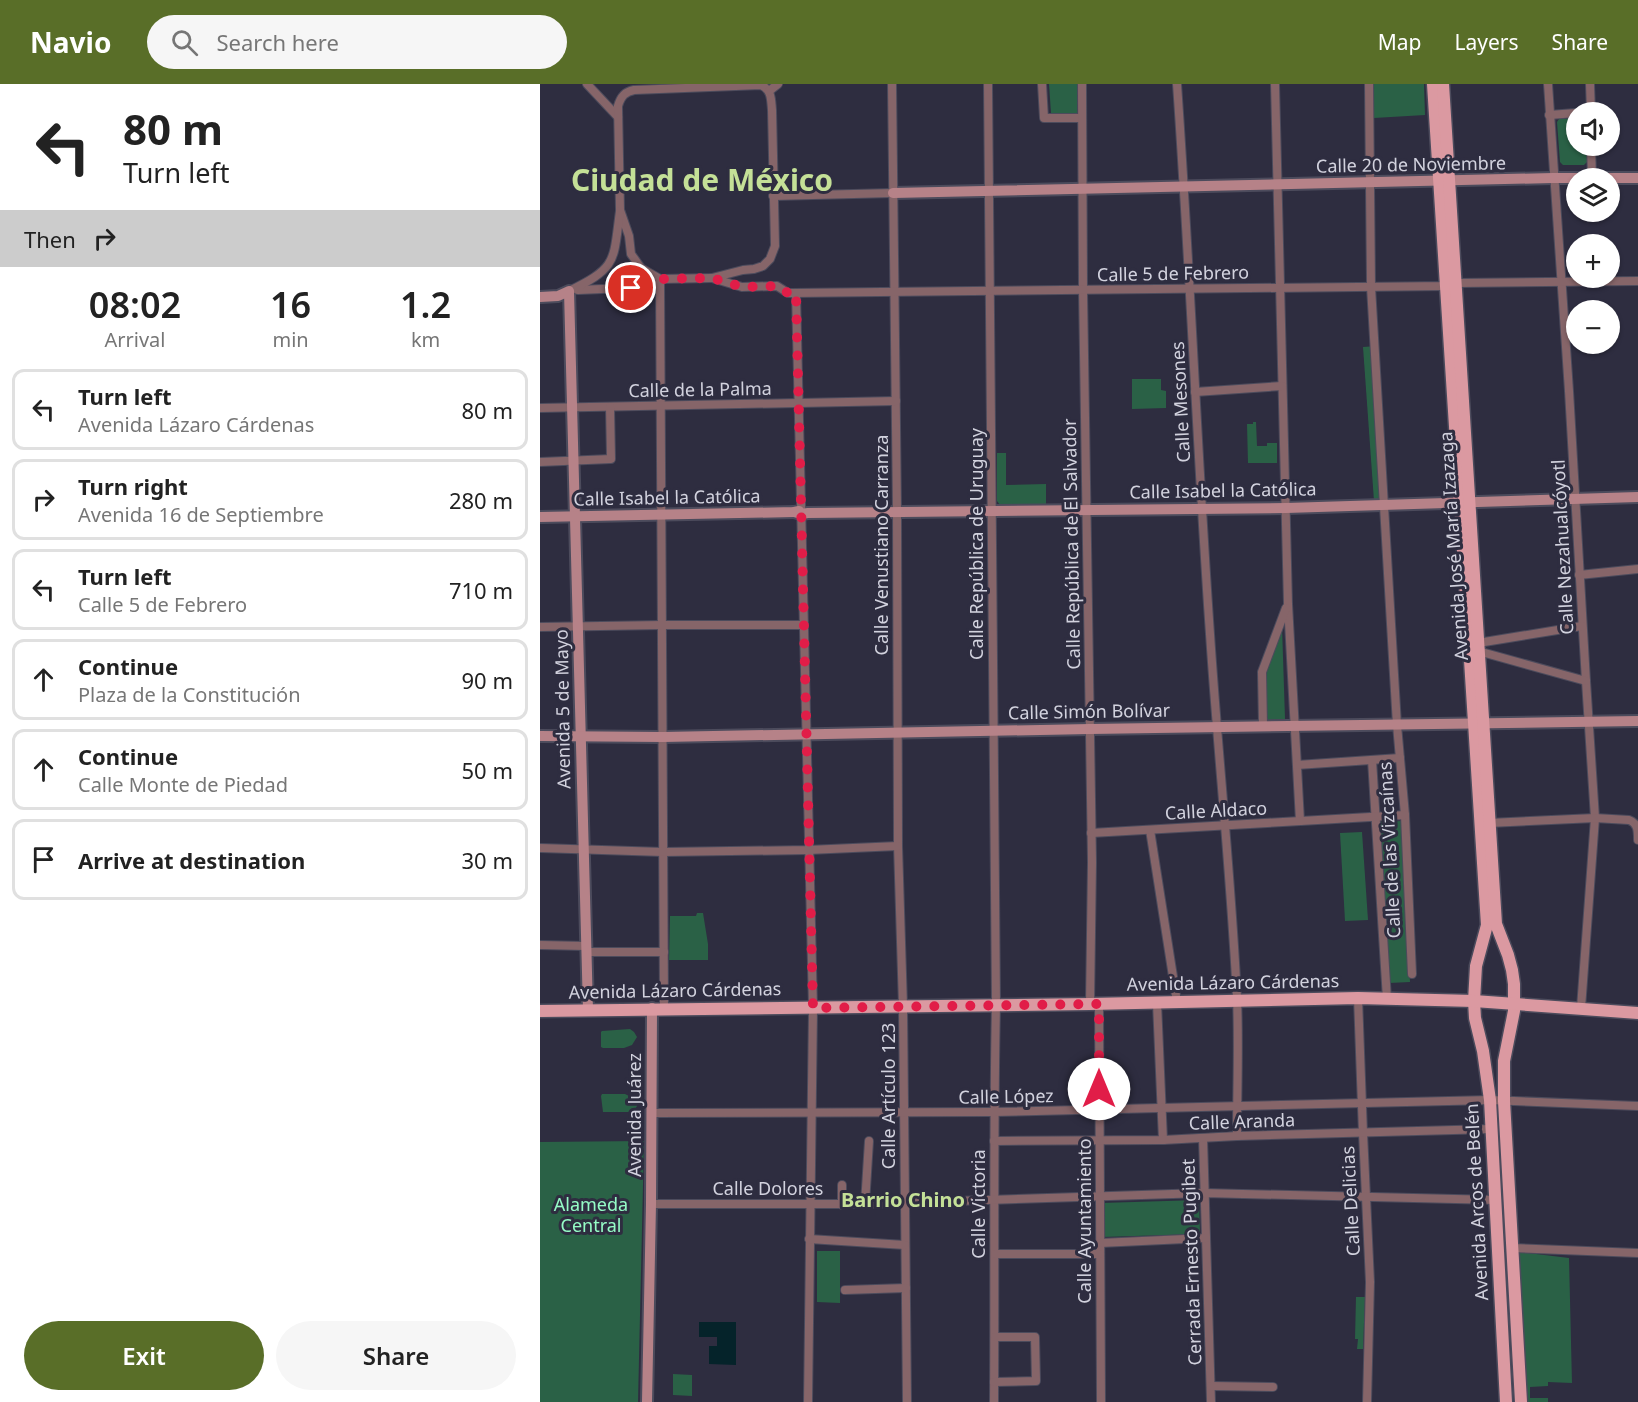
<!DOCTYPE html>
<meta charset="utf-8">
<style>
body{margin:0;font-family:"Noto Sans",sans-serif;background:#f6f6f6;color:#222;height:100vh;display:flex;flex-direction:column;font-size:22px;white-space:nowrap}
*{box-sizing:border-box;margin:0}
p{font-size:20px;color:#767676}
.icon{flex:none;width:33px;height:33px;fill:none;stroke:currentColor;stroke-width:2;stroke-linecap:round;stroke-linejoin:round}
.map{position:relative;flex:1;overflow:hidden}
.side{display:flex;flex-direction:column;background:#fff;width:540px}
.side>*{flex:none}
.banner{background:#fff;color:#222;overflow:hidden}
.tools{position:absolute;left:1026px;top:18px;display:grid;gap:12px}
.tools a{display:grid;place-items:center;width:54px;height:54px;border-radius:50%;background:#fff;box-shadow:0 2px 4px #0004;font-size:30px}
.pin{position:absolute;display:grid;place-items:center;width:51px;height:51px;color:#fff;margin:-26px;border:3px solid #fff;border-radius:50%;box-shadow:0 2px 6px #0007}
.me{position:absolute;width:66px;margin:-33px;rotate:0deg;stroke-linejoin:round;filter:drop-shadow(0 0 4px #0008)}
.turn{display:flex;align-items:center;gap:21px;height:126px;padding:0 24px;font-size:27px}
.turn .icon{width:78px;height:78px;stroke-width:2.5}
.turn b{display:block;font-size:42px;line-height:51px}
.then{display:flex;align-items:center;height:57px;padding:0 24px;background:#0003;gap:12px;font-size:22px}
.eta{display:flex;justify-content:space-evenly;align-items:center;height:102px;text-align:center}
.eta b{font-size:36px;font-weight:600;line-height:42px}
.primary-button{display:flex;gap:12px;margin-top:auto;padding:12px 24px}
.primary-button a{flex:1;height:69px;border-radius:36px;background:#596e28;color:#fff;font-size:24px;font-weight:600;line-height:69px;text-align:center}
.primary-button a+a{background:#f6f6f6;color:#222}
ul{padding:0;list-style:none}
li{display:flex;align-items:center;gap:18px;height:81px;margin:0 12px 9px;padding:0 12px;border:3px solid #e0e0e0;border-radius:12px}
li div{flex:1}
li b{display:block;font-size:22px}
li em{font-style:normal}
header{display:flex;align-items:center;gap:36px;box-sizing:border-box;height:84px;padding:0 30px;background:#596e28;color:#fff}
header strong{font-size:28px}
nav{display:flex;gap:33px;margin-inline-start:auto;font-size:21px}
.search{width:420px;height:54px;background:#f6f6f6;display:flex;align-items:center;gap:15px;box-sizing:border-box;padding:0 21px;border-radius:33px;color:#767676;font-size:22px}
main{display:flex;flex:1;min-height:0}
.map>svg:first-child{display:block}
</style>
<header>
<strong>Navio</strong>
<div class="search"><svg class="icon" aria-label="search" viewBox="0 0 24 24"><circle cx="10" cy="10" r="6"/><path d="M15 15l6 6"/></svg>Search here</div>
<nav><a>Map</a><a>Layers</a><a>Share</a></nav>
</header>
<main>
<section class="side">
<div class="banner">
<div class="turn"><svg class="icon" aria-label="left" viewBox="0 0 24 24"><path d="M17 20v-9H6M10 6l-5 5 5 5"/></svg><div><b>80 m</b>Turn left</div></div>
<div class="then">Then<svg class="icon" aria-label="right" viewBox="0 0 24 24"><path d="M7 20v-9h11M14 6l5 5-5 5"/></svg></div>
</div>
<div class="eta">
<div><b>08:02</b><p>Arrival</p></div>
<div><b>16</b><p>min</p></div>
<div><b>1.2</b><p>km</p></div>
</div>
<ul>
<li><svg class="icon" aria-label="left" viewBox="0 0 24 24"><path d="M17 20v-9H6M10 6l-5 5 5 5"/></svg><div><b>Turn left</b><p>Avenida Lázaro Cárdenas</p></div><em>80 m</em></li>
<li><svg class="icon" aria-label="right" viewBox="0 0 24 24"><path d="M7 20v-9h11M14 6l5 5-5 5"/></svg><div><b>Turn right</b><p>Avenida 16 de Septiembre</p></div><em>280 m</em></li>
<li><svg class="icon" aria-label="left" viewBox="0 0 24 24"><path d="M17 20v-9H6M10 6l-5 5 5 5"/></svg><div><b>Turn left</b><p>Calle 5 de Febrero</p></div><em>710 m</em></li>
<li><svg class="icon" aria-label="ahead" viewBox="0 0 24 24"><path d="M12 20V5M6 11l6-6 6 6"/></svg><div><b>Continue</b><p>Plaza de la Constitución</p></div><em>90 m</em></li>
<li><svg class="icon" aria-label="ahead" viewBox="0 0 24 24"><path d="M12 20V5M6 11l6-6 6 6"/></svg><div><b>Continue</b><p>Calle Monte de Piedad</p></div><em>50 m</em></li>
<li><svg class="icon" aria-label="arrive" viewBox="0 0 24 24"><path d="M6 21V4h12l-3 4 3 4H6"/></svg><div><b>Arrive at destination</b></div><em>30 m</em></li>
</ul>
<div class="primary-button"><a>Exit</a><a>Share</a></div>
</section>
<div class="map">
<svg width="1098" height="1318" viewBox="0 0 1098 1318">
<rect width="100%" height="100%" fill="#2e2d40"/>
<g fill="#2a6146">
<path d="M509,0H537V29H511Z"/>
<path d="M832,0H884L885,31L834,34Z"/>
<path d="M1036,34V62H1048V77L1044,81H1023L1020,78L1017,38L1019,35Z"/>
<path d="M837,262L845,415L834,417L823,263Z"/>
<path d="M592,295H621V306L626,307V324L592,325Z"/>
<path d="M713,338H716L717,362H727V359H737V379H708L707,340H713Z"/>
<path d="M457,369H466V401L506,400V421H460L457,417Z"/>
<path d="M742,542L745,635L725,636L724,588Z"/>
<path d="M861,737L870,898L849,899L840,738Z"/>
<path d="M822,748L828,836L805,837L800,749Z"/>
<path d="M157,829H163L168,860V876H129L130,832H156Z"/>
<path d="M90,945L94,948L97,953L92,961L84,964H63L61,963V948L62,947Z"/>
<path d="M62,1010H85L95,1015L97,1022L94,1027L91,1028H63L61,1012Z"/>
<path d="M104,1057L98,1318H0V1058Z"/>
<path d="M659,1116L660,1150L562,1153L561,1119Z"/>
<path d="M277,1167H300V1219L277,1218Z"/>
<path d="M979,1168L1029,1174L1032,1299L1008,1298V1302L990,1303V1314H1008V1318H985Z"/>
<path d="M816,1213H825L823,1265H817L818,1255H815Z"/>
<path d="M133,1290L152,1291V1312L133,1311Z"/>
</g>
<path fill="#05232a" d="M159,1238H196V1281L169,1280V1262H177V1253H159Z"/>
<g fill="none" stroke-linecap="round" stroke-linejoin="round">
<defs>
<g id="street">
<path d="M47,0L78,33"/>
<path d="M352,0L357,427L358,762L363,922L367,1318"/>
<path d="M448,0L456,921C453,1053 455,1186 454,1318"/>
<path d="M502,0L504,34H542"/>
<path d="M542,0L543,206L552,778L550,920"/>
<path d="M637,0C650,183 657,366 670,550C678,671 691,792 697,914C699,960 697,1006 697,1052"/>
<path d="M735,0L748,520L760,737"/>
<path d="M829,0L831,203L857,641L865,731L872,890"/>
<path d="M1008,0L1029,307L1046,597L1055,734L1041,924"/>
<path d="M1050,0L1051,28"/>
<path d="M221,1C232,6 231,16 232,26L235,162L230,175L223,182L214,185L203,186L172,194L120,195L101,184L91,170L89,152L80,126L78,22C81,12 85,8 94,6Z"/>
<path d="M229,7L238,0"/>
<path d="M1009,31L1036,29"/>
<path d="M1051,62L1052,94"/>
<path d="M233,112L353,109"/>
<path d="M172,194L202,203L237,202L248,209H251L906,202L915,199L1098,197"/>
<path d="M120,195L124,924"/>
<path d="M38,206L111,203L120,195"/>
<path d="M29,207C78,183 73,178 80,127"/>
<path d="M256,209L273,924L268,1318"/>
<path d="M655,308L742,302"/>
<path d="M0,324L356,317"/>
<path d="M0,378L71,375L70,323"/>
<path d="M1039,491L1098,485"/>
<path d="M0,543L122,541H264"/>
<path d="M938,559L1042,542"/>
<path d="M938,567L1046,597"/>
<path d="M723,642L722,588L746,524"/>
<path d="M832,676L847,915"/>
<path d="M757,681L860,674"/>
<path d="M949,739L1055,734L1089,736C1098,739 1098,747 1098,756"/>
<path d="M610,746L637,918"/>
<path d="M551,749L865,731"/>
<path d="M0,764L123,768L268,766L358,762"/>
<path d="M0,861L46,862"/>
<path d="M46,868H124"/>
<path d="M818,914L823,1049L830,1198L827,1318"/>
<path d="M617,919L623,1056"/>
<path d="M559,920L561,1318"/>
<path d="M112,1029L453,1028L950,1016L1098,1022"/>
<path d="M663,1054L671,1318"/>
<path d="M454,1057L623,1056L697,1052L951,1045"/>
<path d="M111,1120H325L664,1109L956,1116"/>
<path d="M325,1120L329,1057"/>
<path d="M302,1121V1101"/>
<path d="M269,1155L365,1161"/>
<path d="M560,1159L666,1154"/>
<path d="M972,1164L1098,1169"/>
<path d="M455,1170H560"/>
<path d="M305,1206L366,1204"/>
<path d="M454,1298L496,1297L495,1253H455"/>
<path d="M671,1302L733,1303"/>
</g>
<g id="secondary">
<path d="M353,109L1013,94H1098"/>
<path d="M0,213L18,212L29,207L48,926"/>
<path d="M254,428L261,430L268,429L746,424L1098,413"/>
<path d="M0,433L254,428L259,427"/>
<path d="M0,652L123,653L550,645L1098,637"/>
<path d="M107,1318L111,1120L112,924"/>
</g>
<g id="primary">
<path d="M893,0L947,841L936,882L934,917L935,934L943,967L950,1016L966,1318"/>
<path d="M903,0L956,840L968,871L972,886L974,900V927L964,977V1017L981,1318"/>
<path d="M0,927L550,920L818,914L934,917L1098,929"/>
</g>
</defs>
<use href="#street" stroke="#4c4b5c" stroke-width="10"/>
<use href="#secondary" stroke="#4c4b5c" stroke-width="14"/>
<use href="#primary" stroke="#4c4b5c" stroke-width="15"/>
<use href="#street" stroke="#866569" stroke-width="8"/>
<use href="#secondary" stroke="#b68288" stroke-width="10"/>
<use href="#primary" stroke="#db99a1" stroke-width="12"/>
</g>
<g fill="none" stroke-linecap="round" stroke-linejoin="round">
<path stroke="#e11d48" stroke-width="10" stroke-dasharray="0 18" d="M91,204L111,203L120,195L172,194L202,203L237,202L248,209H256L273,924L559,920V1005"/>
</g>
<g text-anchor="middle" stroke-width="6" stroke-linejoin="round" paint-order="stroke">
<g font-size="18" fill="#d2d2de" stroke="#2e2d40">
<text transform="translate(871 81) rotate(-1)" y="6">Calle 20 de Noviembre</text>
<text transform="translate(633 190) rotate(-1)" y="6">Calle 5 de Febrero</text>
<text transform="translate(160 306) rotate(-1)" y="6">Calle de la Palma</text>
<text transform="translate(641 318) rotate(-93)" y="6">Calle Mesones</text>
<text transform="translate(683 407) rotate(-1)" y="6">Calle Isabel la Católica</text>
<text transform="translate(127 414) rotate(-1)" y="6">Calle Isabel la Católica</text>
<text transform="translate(437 460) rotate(-90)" y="6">Calle República de Uruguay</text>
<text transform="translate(532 460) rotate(-91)" y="6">Calle República de El Salvador</text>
<text transform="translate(342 461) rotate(-90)" y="6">Calle Venustiano Carranza</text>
<text transform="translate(914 462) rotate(-94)" y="6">Avenida José María Izazaga</text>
<text transform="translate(1023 463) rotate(-93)" y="6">Calle Nezahualcóyotl</text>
<text transform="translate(23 625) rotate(-91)" y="6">Avenida 5 de Mayo</text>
<text transform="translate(549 628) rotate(-1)" y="6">Calle Simón Bolívar</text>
<text transform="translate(676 727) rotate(-3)" y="6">Calle Aldaco</text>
<text transform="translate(850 766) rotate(-93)" y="6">Calle de las Vizcaínas</text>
<text transform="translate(693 899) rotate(-1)" y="6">Avenida Lázaro Cárdenas</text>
<text transform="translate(135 907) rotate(-1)" y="6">Avenida Lázaro Cárdenas</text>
<text transform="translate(349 1012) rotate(-90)" y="6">Calle Artículo 123</text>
<text transform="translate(466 1013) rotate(-1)" y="6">Calle López</text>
<text transform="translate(95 1031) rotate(-90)" y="6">Avenida Juárez</text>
<text transform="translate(702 1038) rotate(-2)" y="6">Calle Aranda</text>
<text x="228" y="1111">Calle Dolores</text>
<text transform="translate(811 1117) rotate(-93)" y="6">Calle Delicias</text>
<text transform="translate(937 1118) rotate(-93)" y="6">Avenida Arcos de Belén</text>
<text transform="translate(439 1120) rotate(-90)" y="6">Calle Victoria</text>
<text transform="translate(545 1137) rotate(-90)" y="6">Calle Ayuntamiento</text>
<text transform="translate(652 1178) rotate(-92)" y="6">Cerrada Ernesto Pugibet</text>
</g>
<g font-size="18" fill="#95fcc6" stroke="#2e2d40">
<text x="51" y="1127">Alameda<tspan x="51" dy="21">Central</tspan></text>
</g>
<g font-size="20" font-weight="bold" fill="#c4e097" stroke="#2e2d40">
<text x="363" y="1123">Barrio Chino</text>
</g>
<g font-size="30" font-weight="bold" fill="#c4e097" stroke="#2e2d40">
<text x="162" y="107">Ciudad de México</text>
</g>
</g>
</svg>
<div class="tools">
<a><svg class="icon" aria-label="sound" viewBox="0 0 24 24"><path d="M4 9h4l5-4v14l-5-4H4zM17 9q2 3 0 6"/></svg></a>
<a><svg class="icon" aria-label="layers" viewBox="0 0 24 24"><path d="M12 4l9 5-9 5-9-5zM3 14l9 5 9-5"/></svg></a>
<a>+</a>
<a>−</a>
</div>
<div class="pin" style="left:91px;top:204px;background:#d93025"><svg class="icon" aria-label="arrive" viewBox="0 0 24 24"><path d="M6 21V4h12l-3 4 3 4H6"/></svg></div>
<svg class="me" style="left:559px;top:1005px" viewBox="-20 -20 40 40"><circle r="19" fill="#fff"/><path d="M0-13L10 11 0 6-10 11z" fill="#e11d48"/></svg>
</div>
</main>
